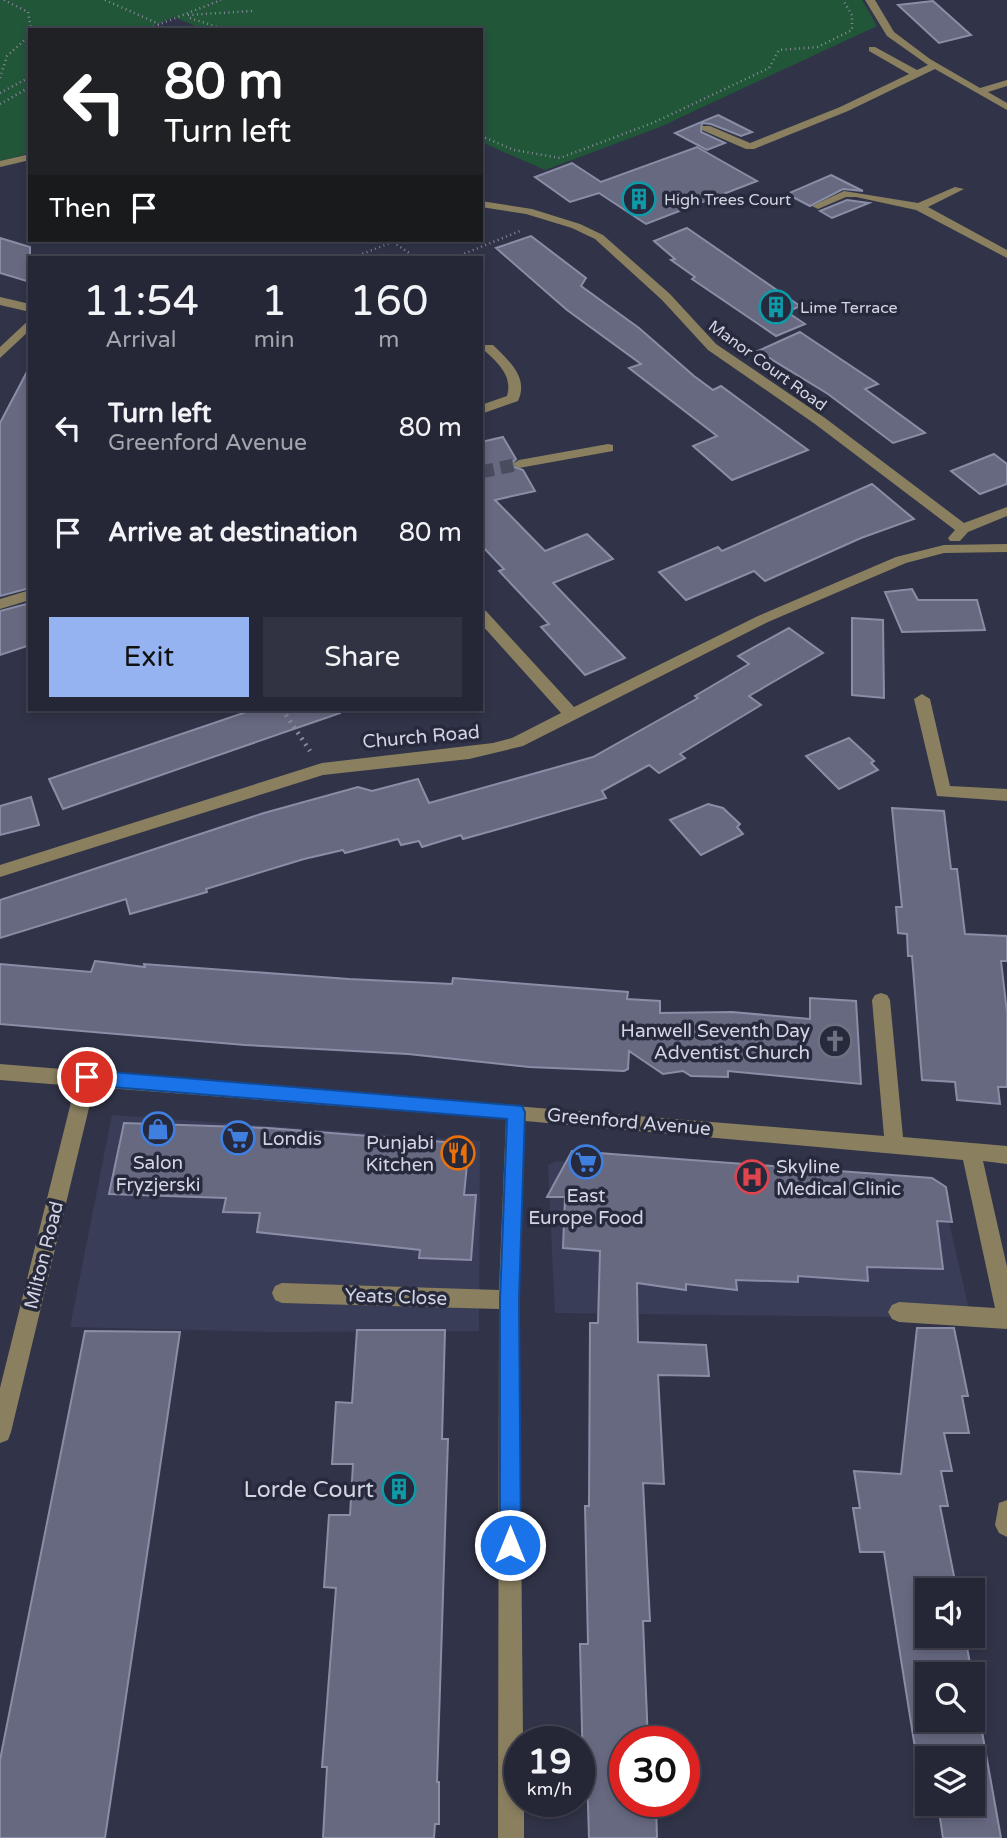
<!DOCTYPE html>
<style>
body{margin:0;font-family:"Varela Round",sans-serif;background:#313242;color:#f1f3f6;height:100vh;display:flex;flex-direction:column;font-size:26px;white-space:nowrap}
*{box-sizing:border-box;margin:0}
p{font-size:23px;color:#a3a5ad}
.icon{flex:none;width:38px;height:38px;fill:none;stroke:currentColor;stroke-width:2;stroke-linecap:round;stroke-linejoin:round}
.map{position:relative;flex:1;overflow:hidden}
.drawer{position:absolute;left:28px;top:256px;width:455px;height:455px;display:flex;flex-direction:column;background:#252636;border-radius:0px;box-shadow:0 4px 10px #0003,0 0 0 2px #424351}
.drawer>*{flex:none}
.top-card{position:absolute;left:28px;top:28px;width:455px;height:214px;border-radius:0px;box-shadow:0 4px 10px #0003,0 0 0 2px #424351;background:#202124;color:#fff;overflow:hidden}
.tools{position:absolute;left:915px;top:1578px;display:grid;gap:14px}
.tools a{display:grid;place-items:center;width:70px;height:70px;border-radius:0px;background:#252636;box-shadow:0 4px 10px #0003,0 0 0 2px #424351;font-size:35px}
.speed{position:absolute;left:504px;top:1726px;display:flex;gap:14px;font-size:35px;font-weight:700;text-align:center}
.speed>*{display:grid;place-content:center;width:91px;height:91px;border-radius:50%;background:#252636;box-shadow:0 4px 10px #0003,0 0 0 2px #424351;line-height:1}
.speed small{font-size:18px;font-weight:400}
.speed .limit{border:10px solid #d22;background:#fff;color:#111}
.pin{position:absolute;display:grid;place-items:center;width:60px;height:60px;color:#fff;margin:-30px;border:4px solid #fff;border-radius:50%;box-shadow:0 2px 7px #0007}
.me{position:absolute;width:77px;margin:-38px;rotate:0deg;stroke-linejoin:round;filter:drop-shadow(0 0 5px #0008)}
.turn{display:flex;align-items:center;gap:24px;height:147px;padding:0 21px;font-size:32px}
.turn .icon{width:91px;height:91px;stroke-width:2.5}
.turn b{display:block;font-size:49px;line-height:60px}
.then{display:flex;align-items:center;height:66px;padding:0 21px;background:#0003;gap:14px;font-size:26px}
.eta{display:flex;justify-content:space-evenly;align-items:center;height:119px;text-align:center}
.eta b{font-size:42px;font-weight:600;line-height:49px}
.button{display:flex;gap:14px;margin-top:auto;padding:14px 21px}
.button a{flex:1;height:80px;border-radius:0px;background:#95b2f1;color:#111;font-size:28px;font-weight:600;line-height:80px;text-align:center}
.button a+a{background:#313242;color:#f1f3f6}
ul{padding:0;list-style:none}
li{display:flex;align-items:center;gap:21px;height:105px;padding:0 21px}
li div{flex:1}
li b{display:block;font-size:26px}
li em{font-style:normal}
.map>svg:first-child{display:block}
</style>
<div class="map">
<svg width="1007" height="1838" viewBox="0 0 1007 1838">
<rect width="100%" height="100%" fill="#313348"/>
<g fill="#3a3d58">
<path d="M112,1115L480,1141L479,1331L276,1332L70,1327Z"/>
<path d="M556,1161L934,1189L943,1196L971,1318L555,1313L548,1165Z"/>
</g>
<path fill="#215639" d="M0,0H862L877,26L660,127L545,170L481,142V30H205L174,17L143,30H30V153L0,161Z"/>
<g fill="#666980" stroke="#898da6" stroke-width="2" fill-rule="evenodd">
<path d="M933,1L971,35L939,43L898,5Z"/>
<path d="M718,115L752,132L741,136L711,124L702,123L701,132L725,143L707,150L675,133Z"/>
<path d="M697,147L757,181L646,224L599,193L570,202L535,177L572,163L601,182Z"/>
<path d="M831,175L863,191L843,189L810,206L787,194Z"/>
<path d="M847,200L869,203L832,218L820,211Z"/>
<path d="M687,228L800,306L787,312L805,324L776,336L692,279L695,277L671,260L675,259L654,241Z"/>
<path d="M531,236L586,278L581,286L639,328L694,376L713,390L721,386L808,450L732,480L693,446L717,436L629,368L641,364L567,310L496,248Z"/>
<path d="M0,238L30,247V282L0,273Z"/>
<path d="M800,332L878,384L865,389L925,433L893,443L828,394L758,351Z"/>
<path d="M30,366V588L0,596V423Z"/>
<path d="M503,437L516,459L510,465L523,470L535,491L495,500L545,551L587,534L613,559L553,583L625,658L585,675L541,627L549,624L499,571L504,569L481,545V442Z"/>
<path d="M994,454L1007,464V484L980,494L951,471Z"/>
<path d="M872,484L914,519L861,538L765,581L754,571L686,600L659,572L718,547L722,551Z"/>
<path d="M912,589L918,600H977L985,630L902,632L885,592Z"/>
<path d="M30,603V645L0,655V611Z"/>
<path d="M852,618L883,620L884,698L852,695Z"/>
<path d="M789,628L823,653L749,696L761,705L680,754L685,758L659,773L649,765L602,791L606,798L506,827L463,839L461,835L422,847L419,841L401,845L398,839L345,853L343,850L304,859L206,889L207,892L130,914L126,899L0,938V900L264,813L358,787L372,791L418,779L429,803L593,757L698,698L695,696L749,664L738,656Z"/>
<path d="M255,709H339L340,713L63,809L49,779Z"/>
<path d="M849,738L874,761L871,763L878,770L839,789L806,756Z"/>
<path d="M31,797L39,825L0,835V806Z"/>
<path d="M708,804L723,808L740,824L737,827L743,834L701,855L670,820Z"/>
<path d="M892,808L944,811L951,869H957L965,934L1007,936V961H1001L1007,1012V1087H998L1000,1104L957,1100L955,1082L922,1080L912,956H908L907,934L898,933L896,907H902Z"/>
<path d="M95,961L145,967L144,964L349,979L452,984L453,978L628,992L627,999L660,1001V1013L732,1012L810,1019V998L856,1001L861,1084L728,1071V1077L691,1076L683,1071L663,1074L629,1051L628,1069L624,1071L529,1067L408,1054L245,1045L0,1024V964L91,972Z"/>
<path d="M124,1123L268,1128L469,1144L464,1195H476L471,1260L419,1258L420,1250L257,1232L260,1213L223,1212L226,1198L109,1194Z"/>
<path d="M572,1151L932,1178L946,1187L952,1222L937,1221L943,1269L867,1267L868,1281L798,1276V1282L736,1280L737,1290L686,1284V1290L637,1283L638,1342L706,1345L709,1376L658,1375L664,1484L643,1483L650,1621H643L648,1741H625V1803L656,1804L657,1838H589L587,1772H583L580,1644H588L585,1506H589L590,1323H598L600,1251L563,1248L565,1197H547Z"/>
<path d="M917,1328H954L968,1396H962L969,1433H944L952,1471H941L948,1506H940L957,1591H928V1636H965L972,1675H928V1720H973V1681L1001,1838H943L938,1805H924L884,1552H860L853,1508H860L854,1471L901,1474ZM928,1759H973V1804H928Z"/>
<path d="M357,1330H445L442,1439H448L437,1782H439V1824H435L434,1838H323L327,1767H322L336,1588L324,1587L329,1515H350L353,1464H332L336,1402L352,1403Z"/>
<path d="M85,1331L180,1332L105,1838H0V1760Z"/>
</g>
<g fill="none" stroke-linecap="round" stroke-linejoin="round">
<path stroke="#494b5f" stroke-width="13" stroke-dasharray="13 7" stroke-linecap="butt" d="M481,472L519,464"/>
<g stroke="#888a9b" stroke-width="2.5" stroke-dasharray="1 3.5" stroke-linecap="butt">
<path d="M4,0L28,12L31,30"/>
<path d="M105,0L159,24"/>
<path d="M188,15L252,11"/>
<path d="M190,18L226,30"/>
<path d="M145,30L221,0"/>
<path d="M0,78L7,56L30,35"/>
<path d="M0,93L30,77"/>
<path d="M0,104L30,87"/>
<path d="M481,136L514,150L560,158L655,122L769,68L779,50L818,47L852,30V15L843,0"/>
<path d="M393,242L415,257"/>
<path d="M354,257L393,242L389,240"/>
<path d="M456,257L520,231"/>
</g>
<path stroke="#888a9b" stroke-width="4.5" stroke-dasharray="2 5" stroke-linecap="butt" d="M282,709L310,751"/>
<g fill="#8a8060" fill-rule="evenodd">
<path d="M865,0H875L894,32L930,59L980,88L1007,80V86L988,92L1007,103V110L935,69L848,111L754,149H746L702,130V126H710L750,143L840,107L909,74L869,51V47H875L917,70L928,65L887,36Z"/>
<path d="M30,154V160L0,167V161Z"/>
<path d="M955,187L964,189L928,207L1007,250V258L916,210L856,197H846L818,209L812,206L844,191L918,203Z"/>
<path d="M481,201L532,209L580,224L603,235L670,294L716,344L825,418L964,523L1007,507V516L968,532L960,541H950L948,538L955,530L815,424L708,350L662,300L595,239L572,228L526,214L481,207Z"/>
<path d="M0,297L30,304V312L0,305Z"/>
<path d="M30,319V330L0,358V347Z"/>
<path d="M485,345H493C509,361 529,377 518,401L481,414V405L507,396C513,376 498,363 485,351Z"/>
<path d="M608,444L613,445V451L519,468L512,464L519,460Z"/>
<path d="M1007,544V552L944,553L906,563L768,622L523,746L469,759L323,775L0,877V865L322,763L493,743L512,738L561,713L481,624V609L486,611L574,707L758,616L896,557L944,545Z"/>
<path d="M30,590V600L0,609V599Z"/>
<path d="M922,694L930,699L950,786L1007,789V801L937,796L914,699Z"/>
<path d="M881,993L887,995L890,1000L903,1137L1007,1146V1164L983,1161L1007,1267V1329L899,1322L892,1319L888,1312L892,1305L899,1302L995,1308L963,1160L525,1121L519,1300L523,1741H520V1801H524V1838H498L499,1309L282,1303L275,1300L272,1293L275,1286L282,1283L499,1290L506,1119L94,1087L11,1432L8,1440L0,1443V1388L75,1086L0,1080V1064L884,1136L872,1000L875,995Z"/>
<path d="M1007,1500V1537L999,1533L995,1525L999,1503Z"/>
</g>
</g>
<path fill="#1a73e8" stroke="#114b97" stroke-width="2" d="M87,1070L522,1106L525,1112L519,1300L521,1545L518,1553L510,1556L503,1553L500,1545V1300L507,1119L87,1085L78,1077Z"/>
<defs>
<symbol id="building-ring" viewBox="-11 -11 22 22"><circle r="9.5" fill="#27293d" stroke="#0f9aa8" stroke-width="1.5"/><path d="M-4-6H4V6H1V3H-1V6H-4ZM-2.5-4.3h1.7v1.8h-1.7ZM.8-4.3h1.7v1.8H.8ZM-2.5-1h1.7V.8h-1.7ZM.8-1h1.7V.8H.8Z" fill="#0f9aa8"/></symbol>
<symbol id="church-ring" viewBox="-11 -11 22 22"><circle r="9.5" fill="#27293d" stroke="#6b7280" stroke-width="1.5"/><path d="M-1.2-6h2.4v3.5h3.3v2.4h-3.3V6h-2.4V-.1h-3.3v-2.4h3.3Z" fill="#6b7280"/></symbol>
<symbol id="shop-ring" viewBox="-11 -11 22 22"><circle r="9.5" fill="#27293d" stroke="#3f7fe0" stroke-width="1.5"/><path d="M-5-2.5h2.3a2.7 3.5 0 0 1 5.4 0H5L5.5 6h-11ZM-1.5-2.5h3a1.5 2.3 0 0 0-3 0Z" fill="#3f7fe0"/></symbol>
<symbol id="supermarket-ring" viewBox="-11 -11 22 22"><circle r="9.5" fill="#27293d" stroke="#3f7fe0" stroke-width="1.5"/><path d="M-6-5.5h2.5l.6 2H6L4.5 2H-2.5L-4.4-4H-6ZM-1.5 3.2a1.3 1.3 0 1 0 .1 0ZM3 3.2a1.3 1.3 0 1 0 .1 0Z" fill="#3f7fe0"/></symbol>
<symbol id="restaurant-ring" viewBox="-11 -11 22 22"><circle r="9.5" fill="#27293d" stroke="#e8710a" stroke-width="1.5"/><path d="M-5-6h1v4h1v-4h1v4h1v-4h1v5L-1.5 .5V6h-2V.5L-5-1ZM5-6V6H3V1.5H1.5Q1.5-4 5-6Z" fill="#e8710a"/></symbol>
<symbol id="hospital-ring" viewBox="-11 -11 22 22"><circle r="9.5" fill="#27293d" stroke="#e0444e" stroke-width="1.5"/><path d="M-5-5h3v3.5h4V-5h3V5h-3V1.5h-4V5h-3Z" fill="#e0444e"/></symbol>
</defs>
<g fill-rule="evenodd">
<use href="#building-ring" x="620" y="180" width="38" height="38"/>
<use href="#building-ring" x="757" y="288" width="38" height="38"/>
<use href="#church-ring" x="816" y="1022" width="38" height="38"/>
<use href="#shop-ring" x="139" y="1110" width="38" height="38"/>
<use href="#supermarket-ring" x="219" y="1119" width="38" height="38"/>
<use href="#restaurant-ring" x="439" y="1134" width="38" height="38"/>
<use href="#supermarket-ring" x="567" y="1143" width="38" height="38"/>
<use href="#hospital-ring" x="733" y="1158" width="38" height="38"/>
<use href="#building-ring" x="380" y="1470" width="38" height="38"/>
</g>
<g text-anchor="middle" stroke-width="7" stroke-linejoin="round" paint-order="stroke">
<g font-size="16" fill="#d3d5e3" stroke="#27293d" text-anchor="start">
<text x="664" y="205">High Trees Court</text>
<text x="800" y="313">Lime Terrace</text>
</g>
<g font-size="16" fill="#d3d5e3" stroke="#27293d">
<text transform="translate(768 365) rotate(36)" y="6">Manor Court Road</text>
</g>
<g font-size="19" fill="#d3d5e3" stroke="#27293d">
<text transform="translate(421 736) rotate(-5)" y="7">Church Road</text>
<text transform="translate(629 1121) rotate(5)" y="7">Greenford Avenue</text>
<text transform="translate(43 1255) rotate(-76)" y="7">Milton Road</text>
<text transform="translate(396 1296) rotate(2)" y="7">Yeats Close</text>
</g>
<g font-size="19" fill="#d3d5e3" stroke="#27293d" text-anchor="end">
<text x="810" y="1037">Hanwell Seventh Day<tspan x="810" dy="22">Adventist Church</tspan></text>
<text x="262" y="1145" text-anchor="start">Londis</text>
<text x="434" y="1149">Punjabi<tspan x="434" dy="22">Kitchen</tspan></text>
<text x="158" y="1169" text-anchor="middle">Salon<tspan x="158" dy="22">Fryzjerski</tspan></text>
<text x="776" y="1173" text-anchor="start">Skyline<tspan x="776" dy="22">Medical Clinic</tspan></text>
<text x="586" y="1202" text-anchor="middle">East<tspan x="586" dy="22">Europe Food</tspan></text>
</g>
<g font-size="23" fill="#d3d5e3" stroke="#27293d" text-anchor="end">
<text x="374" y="1497">Lorde Court</text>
</g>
</g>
</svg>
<div class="tools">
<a><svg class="icon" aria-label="sound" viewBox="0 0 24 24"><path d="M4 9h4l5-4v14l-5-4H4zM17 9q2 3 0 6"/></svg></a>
<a><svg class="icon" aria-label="search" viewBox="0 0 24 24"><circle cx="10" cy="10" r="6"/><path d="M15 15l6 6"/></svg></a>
<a><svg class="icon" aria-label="layers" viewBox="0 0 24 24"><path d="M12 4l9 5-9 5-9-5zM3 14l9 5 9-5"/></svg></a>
</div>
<div class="speed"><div>19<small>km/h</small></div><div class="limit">30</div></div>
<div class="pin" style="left:87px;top:1077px;background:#d93025"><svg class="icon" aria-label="arrive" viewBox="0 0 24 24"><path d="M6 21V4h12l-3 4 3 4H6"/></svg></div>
<svg class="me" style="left:510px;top:1545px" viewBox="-20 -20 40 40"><circle r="17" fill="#1a73e8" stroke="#fff" stroke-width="3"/><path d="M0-11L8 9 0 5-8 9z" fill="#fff"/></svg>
<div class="top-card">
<div class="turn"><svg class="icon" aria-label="left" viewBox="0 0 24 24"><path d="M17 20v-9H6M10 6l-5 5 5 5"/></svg><div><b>80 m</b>Turn left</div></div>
<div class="then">Then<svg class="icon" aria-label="arrive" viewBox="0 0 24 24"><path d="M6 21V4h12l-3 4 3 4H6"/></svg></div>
</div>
<section class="drawer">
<div class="eta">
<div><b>11:54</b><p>Arrival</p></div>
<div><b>1</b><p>min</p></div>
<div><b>160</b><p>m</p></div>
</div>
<ul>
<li><svg class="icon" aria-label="left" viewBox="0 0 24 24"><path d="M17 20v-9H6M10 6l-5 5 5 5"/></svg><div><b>Turn left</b><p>Greenford Avenue</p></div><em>80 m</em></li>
<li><svg class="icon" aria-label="arrive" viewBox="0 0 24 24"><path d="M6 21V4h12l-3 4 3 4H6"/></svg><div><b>Arrive at destination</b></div><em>80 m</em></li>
</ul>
<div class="button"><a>Exit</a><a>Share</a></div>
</section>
</div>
